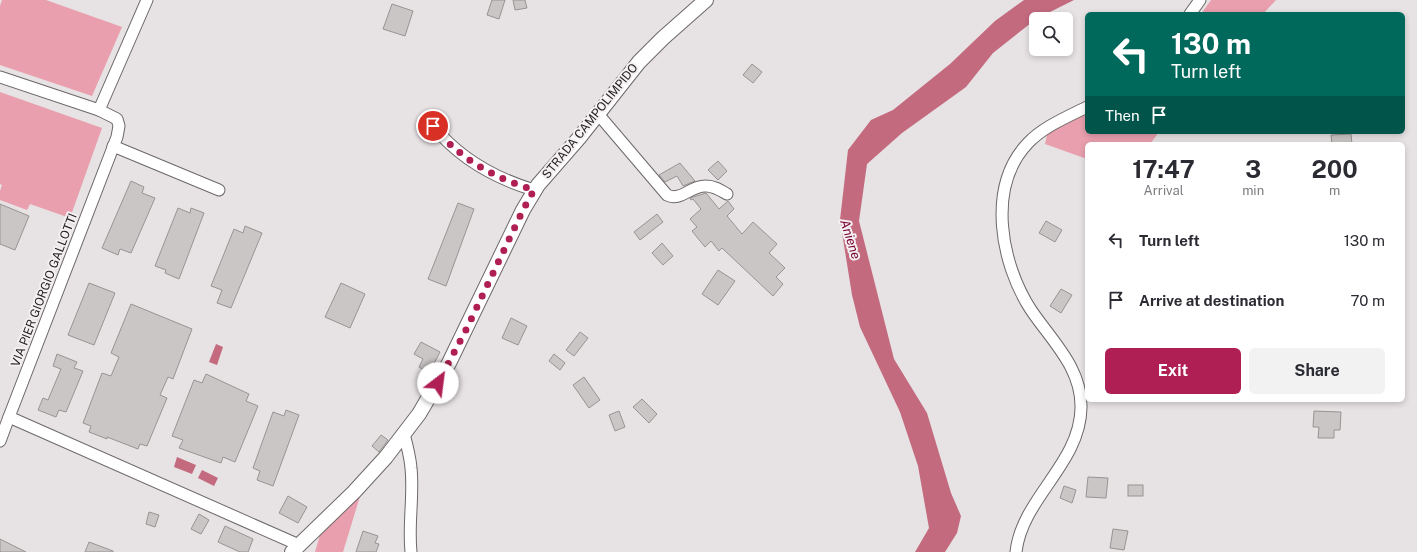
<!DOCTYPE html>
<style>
body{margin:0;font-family:"Public Sans",sans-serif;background:#f2f2f3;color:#2b2b33;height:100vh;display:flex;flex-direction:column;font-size:15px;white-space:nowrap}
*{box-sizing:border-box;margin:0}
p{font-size:13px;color:#7c7c81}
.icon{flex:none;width:22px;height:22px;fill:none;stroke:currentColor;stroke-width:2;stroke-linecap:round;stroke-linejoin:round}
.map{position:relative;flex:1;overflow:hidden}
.sheet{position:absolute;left:1085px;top:142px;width:320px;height:260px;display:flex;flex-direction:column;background:#fff;border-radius:6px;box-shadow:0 2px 6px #0003}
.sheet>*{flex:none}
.hud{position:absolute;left:1085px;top:12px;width:320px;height:122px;border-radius:6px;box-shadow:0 2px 6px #0003;background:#00695c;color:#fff;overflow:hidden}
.controls{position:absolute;left:1029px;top:12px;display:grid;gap:8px}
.controls a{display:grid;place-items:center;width:44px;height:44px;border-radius:6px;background:#fff;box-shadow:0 2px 6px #0003;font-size:20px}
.pin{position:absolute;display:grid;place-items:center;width:34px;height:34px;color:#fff;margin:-17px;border:2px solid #fff;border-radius:50%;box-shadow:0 1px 4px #0007}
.me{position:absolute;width:44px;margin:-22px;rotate:30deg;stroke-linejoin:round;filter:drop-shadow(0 0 3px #0008)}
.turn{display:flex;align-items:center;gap:14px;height:84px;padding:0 20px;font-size:18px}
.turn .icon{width:52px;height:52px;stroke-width:2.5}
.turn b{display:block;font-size:28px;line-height:34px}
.then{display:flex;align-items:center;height:38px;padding:0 20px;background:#0003;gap:8px;font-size:15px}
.eta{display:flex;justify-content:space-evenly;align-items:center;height:68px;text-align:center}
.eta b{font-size:24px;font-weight:700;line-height:28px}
.cta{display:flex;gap:8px;margin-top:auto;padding:8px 20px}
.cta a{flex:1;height:46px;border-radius:6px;background:#af1f53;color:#fff;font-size:16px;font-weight:700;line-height:46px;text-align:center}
.cta a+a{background:#f2f2f3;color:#2b2b33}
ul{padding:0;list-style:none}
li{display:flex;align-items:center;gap:12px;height:60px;padding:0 20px}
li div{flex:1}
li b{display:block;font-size:15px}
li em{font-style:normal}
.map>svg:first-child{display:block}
</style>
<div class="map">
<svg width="1417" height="552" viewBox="0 0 1417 552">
<rect width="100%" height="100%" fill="#e7e2e3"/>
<g fill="#e99fae">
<path d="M2,0H46L122,27L92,96L0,65V6Z"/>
<path d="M1211,0H1276L1263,14H1201Z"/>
<path d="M0,92L102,128L70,218L30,204L27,210L0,200V191L2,185L0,184Z"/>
<path d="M1087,114V132H1159L1150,144H1087V159L1045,144L1048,130Z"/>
<path d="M361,493L343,552H315L322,528Z"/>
</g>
<g fill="#c46a7f">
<path d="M1024,0H1074L1036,19L993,53L966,87L902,133L867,164L859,221L894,359L927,413L951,493L961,516L957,533L945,552H915L929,528L918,466L900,412L860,327L852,295L840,220L848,150L871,120L893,110L950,64L995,21Z"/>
<path d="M216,344L223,347L217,365L209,362Z"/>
<path d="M177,457L196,465L192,474L174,467Z"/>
<path d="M202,470L218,478L214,486L198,478Z"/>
</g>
<g fill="#cac6c6" stroke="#989494">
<path d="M492,0H505L499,19L487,15Z"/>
<path d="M513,0H525L527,8L515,10Z"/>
<path d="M392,4L413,11L405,36L383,29Z"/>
<path d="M752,64L762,72L753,83L743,75Z"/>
<path d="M1351,134L1352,144H1332L1331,135Z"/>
<path d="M718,161L727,171L718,180L708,170Z"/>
<path d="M680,163L695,181L683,186L677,176L665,182L659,175Z"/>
<path d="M131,181L144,187L142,193L155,198L131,253L120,249L118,255L102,248Z"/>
<path d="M706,193L719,209L728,201L734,209L727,216L742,234L753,222L777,244L769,253L785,268L776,277L783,284L773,296L722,248L719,251L711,241L705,247L692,231L697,227L690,219L701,209L693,199L691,200L690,198Z"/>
<path d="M458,203L474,209L446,286L428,279Z"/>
<path d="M0,204L29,216L15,250L0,244Z"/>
<path d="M178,208L190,213L191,208L204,213L179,279L165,273L166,270L155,266Z"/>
<path d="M657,214L663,222L640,240L634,232Z"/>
<path d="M1046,221L1062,230L1055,242L1039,233Z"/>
<path d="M245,226L262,233L231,308L217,303L222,290L211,286L234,229L243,233Z"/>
<path d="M662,243L673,256L663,265L652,253Z"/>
<path d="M718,270L735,281L718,305L702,294Z"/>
<path d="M89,283L115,293L94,345L68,335Z"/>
<path d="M341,283L365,294L350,328L325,317Z"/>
<path d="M1061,289L1072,295L1061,313L1050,306Z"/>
<path d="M131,304L192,329L173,379L168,377L160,395L167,398L147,446L140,444L138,449L107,437V439L89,432L91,426L83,423L102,373L111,376L119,357L111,353Z"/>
<path d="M511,318L527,326L518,345L502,338Z"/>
<path d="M580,332L588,338L574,356L566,350Z"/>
<path d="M421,342L440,352L429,373L419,367L423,359L414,354Z"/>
<path d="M57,354L77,362L74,368L83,371L66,412L59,410L56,417L38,410L43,398L48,400L61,369L53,366Z"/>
<path d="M554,354L565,363L560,370L549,361Z"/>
<path d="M206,374L249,394L246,401L258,406L235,462L223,457L221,463L179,448L183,440L172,436L194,380L202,383Z"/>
<path d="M584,377L600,400L589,408L573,385Z"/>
<path d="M642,399L657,414L649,423L633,407Z"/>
<path d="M286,410L299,415L273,486L257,480L260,471L253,468L273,412L284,416Z"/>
<path d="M619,411L625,427L615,431L609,415Z"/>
<path d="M1314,411L1341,412L1340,430H1334V438H1318L1319,427H1313Z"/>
<path d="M381,435L388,440L379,452L372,446Z"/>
<path d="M1088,477L1108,478L1106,498L1086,497Z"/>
<rect x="1128" y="485" width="15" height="11"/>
<path d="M1064,486L1076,490L1072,503L1060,498Z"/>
<path d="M288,496L307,507L298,523L279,513Z"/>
<path d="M149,512L159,515L155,527L146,524Z"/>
<path d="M199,514L209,520L201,534L191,529Z"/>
<path d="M225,526L253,539L248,552H240L218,542Z"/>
<path d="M1113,529L1128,531L1124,550L1110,548Z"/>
<path d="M363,531L378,536L375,543L379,544L376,552H356Z"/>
<path d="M0,539L26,552H0Z"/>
<path d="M89,542L113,551V552H85Z"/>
</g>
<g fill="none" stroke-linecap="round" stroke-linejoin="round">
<defs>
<g id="minor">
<path d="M147,0L99,110L117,119L119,126L117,137L9,417L299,545"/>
<path d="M1190,14L1200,0"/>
<path d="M0,77L99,110"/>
<path d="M598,114L667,195C681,202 691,185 706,186C714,186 720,190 727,194"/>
<path d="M433,126C460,159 494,178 534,190"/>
<path d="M113,146L219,190"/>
<path d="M404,434C407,445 410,456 411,468C414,496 408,523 411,552"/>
<path d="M0,441L9,417"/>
<path d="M1016,552C1022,498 1080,464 1081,408C1082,368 1052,341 1031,310C1001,264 986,187 1028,143C1043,127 1067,117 1087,107"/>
</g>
<path id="tertiary" d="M292,552L354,492L386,457L419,414L449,363L523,210L538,185L579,138L639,62L663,38L706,0"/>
</defs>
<use href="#minor" stroke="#6c6868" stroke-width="13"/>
<use href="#tertiary" stroke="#6c6868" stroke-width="16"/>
<use href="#minor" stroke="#fff" stroke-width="11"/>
<use href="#tertiary" stroke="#fff" stroke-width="14"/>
</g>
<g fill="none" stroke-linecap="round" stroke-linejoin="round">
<path stroke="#af1f53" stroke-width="7" stroke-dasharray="0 12.6" d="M433,126C460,159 494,178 534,190L523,210L467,328L438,383"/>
</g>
<g text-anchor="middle" stroke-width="4" stroke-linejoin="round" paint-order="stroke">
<g font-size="12" fill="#232222" stroke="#f4eff0">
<text transform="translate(590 121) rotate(-51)" y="4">STRADA CAMPOLIMPIDO</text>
<text transform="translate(44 290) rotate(-69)" y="4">VIA PIER GIORGIO GALLOTTI</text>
</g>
<g font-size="13" font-style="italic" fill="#770132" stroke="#f4eff0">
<text transform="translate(851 239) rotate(72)" y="5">Aniene</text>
</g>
</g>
</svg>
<div class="controls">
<a><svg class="icon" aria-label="search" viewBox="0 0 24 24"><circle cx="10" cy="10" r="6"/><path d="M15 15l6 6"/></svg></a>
</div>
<div class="pin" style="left:433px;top:126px;background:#d93025"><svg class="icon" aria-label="arrive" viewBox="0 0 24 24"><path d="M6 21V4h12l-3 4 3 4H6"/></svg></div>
<svg class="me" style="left:438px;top:383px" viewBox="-20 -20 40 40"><circle r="19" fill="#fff"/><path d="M0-13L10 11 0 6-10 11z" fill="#af1f53"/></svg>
<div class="hud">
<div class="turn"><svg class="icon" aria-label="left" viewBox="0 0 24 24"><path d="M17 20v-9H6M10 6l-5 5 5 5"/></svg><div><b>130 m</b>Turn left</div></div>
<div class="then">Then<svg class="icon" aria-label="arrive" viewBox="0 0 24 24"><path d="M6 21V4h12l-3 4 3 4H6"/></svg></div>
</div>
<section class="sheet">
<div class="eta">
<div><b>17:47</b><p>Arrival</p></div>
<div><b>3</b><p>min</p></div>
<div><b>200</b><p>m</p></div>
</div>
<ul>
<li><svg class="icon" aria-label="left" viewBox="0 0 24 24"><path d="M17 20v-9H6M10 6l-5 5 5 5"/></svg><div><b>Turn left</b></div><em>130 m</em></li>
<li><svg class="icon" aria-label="arrive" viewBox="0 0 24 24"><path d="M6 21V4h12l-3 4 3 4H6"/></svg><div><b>Arrive at destination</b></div><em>70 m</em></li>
</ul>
<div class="cta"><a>Exit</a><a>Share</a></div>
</section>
</div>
